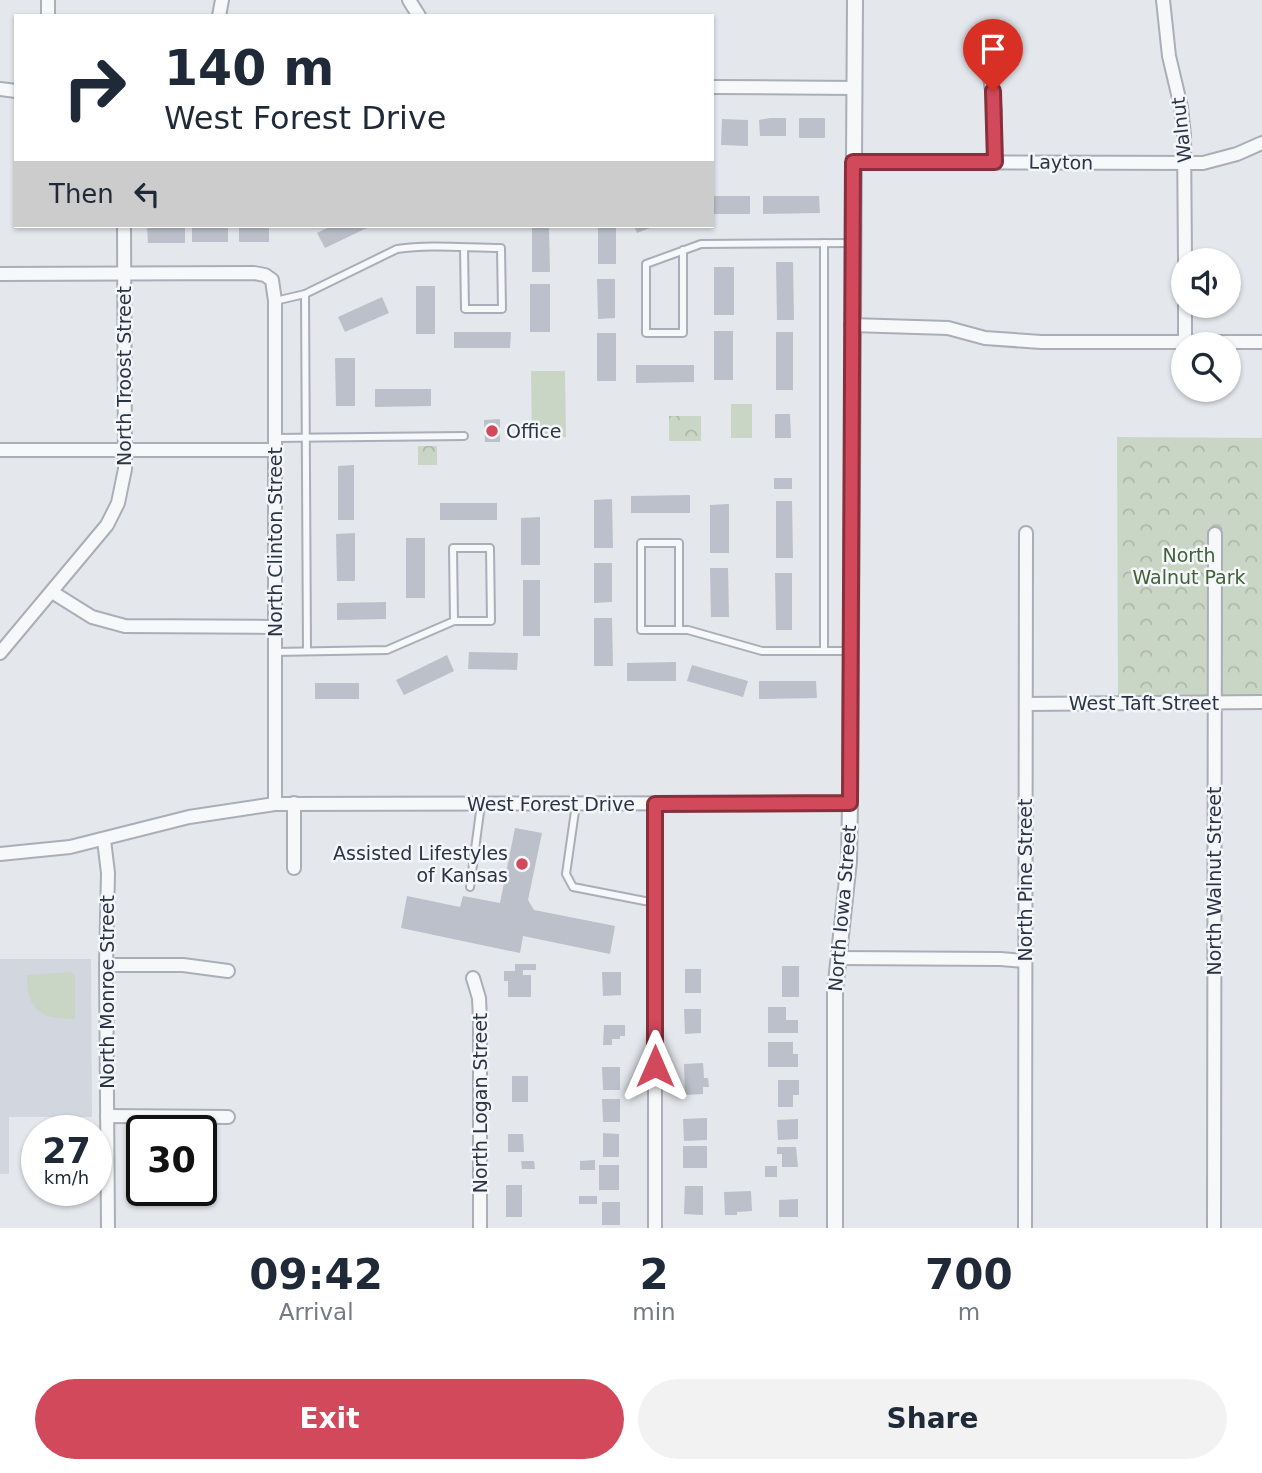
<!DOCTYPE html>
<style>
body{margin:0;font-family:"DejaVu Sans",sans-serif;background:#f2f2f3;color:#1f2937;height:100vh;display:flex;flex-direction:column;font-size:26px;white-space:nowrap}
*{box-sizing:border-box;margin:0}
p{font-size:23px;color:#747a83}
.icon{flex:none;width:38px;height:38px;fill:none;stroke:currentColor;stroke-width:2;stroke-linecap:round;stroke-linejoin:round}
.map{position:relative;height:1228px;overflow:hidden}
.details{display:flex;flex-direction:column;background:#fff;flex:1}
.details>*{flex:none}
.guide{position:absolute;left:14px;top:14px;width:700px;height:214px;border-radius:0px;box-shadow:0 2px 5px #0004;background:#fff;color:#1f2937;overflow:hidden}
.buttons{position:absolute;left:1171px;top:248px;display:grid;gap:14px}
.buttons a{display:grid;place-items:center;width:70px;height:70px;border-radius:50%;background:#fff;box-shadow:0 2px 5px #0004;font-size:35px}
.speed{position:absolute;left:21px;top:1115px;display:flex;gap:14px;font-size:35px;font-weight:700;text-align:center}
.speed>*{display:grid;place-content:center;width:91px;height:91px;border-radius:50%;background:#fff;box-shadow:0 2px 5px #0004;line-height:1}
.speed small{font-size:18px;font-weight:400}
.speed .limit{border:4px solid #111;border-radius:10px;background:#fff;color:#111}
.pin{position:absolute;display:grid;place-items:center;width:60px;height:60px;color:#fff;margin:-72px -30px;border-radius:50% 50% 50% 0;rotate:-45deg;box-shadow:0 0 7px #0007}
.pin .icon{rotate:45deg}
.me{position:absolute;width:77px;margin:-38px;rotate:0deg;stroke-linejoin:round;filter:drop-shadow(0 0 5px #0008)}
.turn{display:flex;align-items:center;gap:24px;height:147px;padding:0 35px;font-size:32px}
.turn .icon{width:91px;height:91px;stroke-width:2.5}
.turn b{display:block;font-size:49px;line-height:60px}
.then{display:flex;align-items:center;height:66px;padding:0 35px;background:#0003;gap:14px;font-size:26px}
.eta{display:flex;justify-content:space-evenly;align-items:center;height:119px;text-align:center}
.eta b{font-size:42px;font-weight:600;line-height:49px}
.button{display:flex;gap:14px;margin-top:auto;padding:14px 35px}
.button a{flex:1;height:80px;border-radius:42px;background:#d1495b;color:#fff;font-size:28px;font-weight:600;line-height:80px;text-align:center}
.button a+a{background:#f2f2f3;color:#1f2937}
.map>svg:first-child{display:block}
</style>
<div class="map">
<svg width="1262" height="1228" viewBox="0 0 1262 1228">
<defs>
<pattern id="park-crowns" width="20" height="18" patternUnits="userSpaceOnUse" patternTransform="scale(1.75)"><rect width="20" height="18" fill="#c9d6c5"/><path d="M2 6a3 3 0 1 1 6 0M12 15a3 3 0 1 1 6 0" fill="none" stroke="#adb8ab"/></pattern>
</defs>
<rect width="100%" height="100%" fill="#e4e7ec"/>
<path fill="#d2d6de" d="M0,959H91L92,1117H9V1174H0Z"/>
<g fill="url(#park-crowns)">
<rect x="669" y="416" width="32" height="25"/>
<path d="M1117,437L1262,438V695H1118Z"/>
<rect x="418" y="446" width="19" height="19"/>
</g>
<g fill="#c9d6c5">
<path d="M531,371H565L566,437L532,438Z"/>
<rect x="731" y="404" width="21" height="34"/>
<path d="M70,972L75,976V1019C40,1019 27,1011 27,975Z"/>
</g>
<g fill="#bbc0ca">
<path d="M770,118H786V136H760L759,120Z"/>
<rect x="799" y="118" width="26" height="20"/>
<path d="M722,119L748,120V146L721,145Z"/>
<rect x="712" y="196" width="38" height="18"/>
<path d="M763,196H819L820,213L763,214Z"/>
<path d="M147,226H185V243H148Z"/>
<rect x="192" y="226" width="36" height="16"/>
<rect x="239" y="226" width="30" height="16"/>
<path d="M331,226H371L325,248L317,233Z"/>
<path d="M532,226H549L550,272H532Z"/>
<rect x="598" y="226" width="18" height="38"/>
<path d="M634,226H655L637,233Z"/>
<path d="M776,262H793L794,320H777Z"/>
<rect x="714" y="267" width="20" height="48"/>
<path d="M597,279H615V318L598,319Z"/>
<rect x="530" y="284" width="20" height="48"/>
<rect x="416" y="286" width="19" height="48"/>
<path d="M382,297L389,313L345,332L338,317Z"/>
<rect x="714" y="331" width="19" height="49"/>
<path d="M454,332H511L510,348H454Z"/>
<rect x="776" y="332" width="17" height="58"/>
<rect x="597" y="333" width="19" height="48"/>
<path d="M335,358H355V406H336Z"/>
<path d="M636,365H694V382L636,383Z"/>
<path d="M375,389H431V406L375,407Z"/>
<path d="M775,414H790L791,438H775Z"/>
<path d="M500,419V442H485L484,420Z"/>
<path d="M354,465V520H338V466Z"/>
<rect x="774" y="478" width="18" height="11"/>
<path d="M690,495V513H631V496Z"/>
<path d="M612,499L613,548H594V500Z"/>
<path d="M776,501H792L793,558H776Z"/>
<rect x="440" y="503" width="57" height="17"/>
<path d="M729,504V553H710V505Z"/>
<path d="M540,517V565H521V518Z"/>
<path d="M355,533V581H337L336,534Z"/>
<rect x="406" y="538" width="19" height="60"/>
<path d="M594,563H612V602L594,603Z"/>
<path d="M710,568H728L729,617H711Z"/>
<path d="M775,573H792V630H776Z"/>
<rect x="523" y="580" width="17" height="56"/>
<path d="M386,602V619L337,620V603Z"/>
<path d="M594,618H612L613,666H594Z"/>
<path d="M469,652L518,653L517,670L468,669Z"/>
<path d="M447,655L454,671L404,695L396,680Z"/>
<path d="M676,662V681H627V663Z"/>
<path d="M692,665L748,681L743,697L687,681Z"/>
<path d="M759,681H816L817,698L759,699Z"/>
<rect x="315" y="683" width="44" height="16"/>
<path d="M515,828L542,833L528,900L534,910L615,926L610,954L523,936L520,953L401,928L407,896L460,907L463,896L500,903Z"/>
<path d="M515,964H536V970H523V975H531V997H508V981H504V971H515Z"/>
<rect x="782" y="966" width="17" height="31"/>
<rect x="685" y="969" width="16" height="24"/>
<path d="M602,972H621V995L603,996Z"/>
<path d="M768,1007H786V1020H798V1033H768Z"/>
<path d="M684,1009H701V1033L685,1034Z"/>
<path d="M604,1025H625V1036H620V1039H612V1045H603Z"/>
<path d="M768,1042H793V1054H798V1067H768Z"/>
<path d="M703,1063L704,1078H708L709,1087H703V1094L685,1095L684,1064Z"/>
<path d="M602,1067H620V1090H603Z"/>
<rect x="512" y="1076" width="16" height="26"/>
<path d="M778,1080H799V1095H793V1107H778Z"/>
<path d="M602,1099H620V1122H603Z"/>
<path d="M707,1118V1140L684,1141L683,1119Z"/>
<path d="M798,1119V1139L778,1140L777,1120Z"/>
<path d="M603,1133L619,1134V1157H603Z"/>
<path d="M508,1134H523L524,1152H508Z"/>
<rect x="683" y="1146" width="24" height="22"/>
<path d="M777,1147H796L798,1167H782V1154H777Z"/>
<path d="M595,1160V1170H580V1161Z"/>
<path d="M521,1161H534L535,1169H522Z"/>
<rect x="599" y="1165" width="20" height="25"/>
<rect x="765" y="1166" width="12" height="11"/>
<rect x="506" y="1185" width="16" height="32"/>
<path d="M685,1186H703V1215L684,1214Z"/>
<path d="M751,1191L752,1211L737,1212V1215H725L724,1192Z"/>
<rect x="579" y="1196" width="18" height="8"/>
<path d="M798,1199V1217H779V1200Z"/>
<rect x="602" y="1202" width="18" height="23"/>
</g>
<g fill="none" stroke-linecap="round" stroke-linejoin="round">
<defs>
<g id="service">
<path d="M683,250V333H646V264L701,244L852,243"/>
<path d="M305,294L307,651"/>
<path d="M275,301L305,294L397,249C431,244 467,248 501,248L502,309H465L464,248"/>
<path d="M275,438L464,436"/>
<path d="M679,630V543H641V630H688L762,651H849"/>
<path d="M824,651V243"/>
<path d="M275,652L387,650L454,621H491L490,548H453L454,621"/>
<path d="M576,804L566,874L573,887L655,903"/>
<path d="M470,887L481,804"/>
</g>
<g id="minor">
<path d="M409,0L419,16"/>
<path d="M1163,0L1169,56L1181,107L1184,135L1185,261"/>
<path d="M48,16V0"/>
<path d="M219,16L222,0"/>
<path d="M989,70L995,111V162"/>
<path d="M712,87L854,88"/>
<path d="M0,89L16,91"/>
<path d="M853,162L1203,163L1237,154L1262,143"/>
<path d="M0,274L254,273L265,275L272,280L275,301V804"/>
<path d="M1185,306V342"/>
<path d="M851,325L948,328L985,338L1041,342H1262"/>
<path d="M0,450H275"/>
<path d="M52,592L92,617L125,626L275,627"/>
<path d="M0,653L107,525L118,503L125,469L124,226"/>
<path d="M1026,704L1262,702"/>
<path d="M294,803V868"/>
<path d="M104,840L108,873L106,965L108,1228"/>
<path d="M0,854L70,847L189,817L275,804L850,803"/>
<path d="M838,958L1001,959L1024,961"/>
<path d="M106,965H183L228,971"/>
<path d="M473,978L479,998L480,1019V1228"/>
<path d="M107,1116L228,1117"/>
<path d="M655,1228V804"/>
<path d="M1025,1228L1026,533"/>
<path d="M1214,1228L1215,534"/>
</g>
<path id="tertiary" d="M835,1228V991L849,861L850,803L855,0"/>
</defs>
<use href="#service" stroke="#a9aeb7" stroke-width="10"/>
<use href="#minor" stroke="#a9aeb7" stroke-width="16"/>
<use href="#tertiary" stroke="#a9aeb7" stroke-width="18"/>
<use href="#service" stroke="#f7f8fa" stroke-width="6"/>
<use href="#minor" stroke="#f7f8fa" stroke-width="12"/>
<use href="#tertiary" stroke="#f7f8fa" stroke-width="14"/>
</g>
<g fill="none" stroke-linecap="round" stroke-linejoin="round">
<defs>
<path id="route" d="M655,1066V804L850,803L853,162H995L993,91"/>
</defs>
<use href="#route" stroke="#882f3b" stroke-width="18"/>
<use href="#route" stroke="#d1495b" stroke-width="12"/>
</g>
<g fill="#d1495b" stroke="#f4f6f9" stroke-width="2.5">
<circle cx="492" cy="431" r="7"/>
<circle cx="522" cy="864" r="7"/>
</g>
<g text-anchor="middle" stroke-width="5" stroke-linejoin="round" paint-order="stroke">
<g font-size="19" fill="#2b3445" stroke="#f4f6f9">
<text transform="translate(1181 130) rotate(-96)" y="7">Walnut</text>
<text transform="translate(1061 162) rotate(1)" y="7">Layton</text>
<text transform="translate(124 376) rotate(-90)" y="7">North Troost Street</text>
<text transform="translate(275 542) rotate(-90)" y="7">North Clinton Street</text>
<text x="1144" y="710">West Taft Street</text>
<text x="551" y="811">West Forest Drive</text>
<text transform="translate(1025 880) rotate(-90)" y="7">North Pine Street</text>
<text transform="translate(1214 881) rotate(-90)" y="7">North Walnut Street</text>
<text transform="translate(842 908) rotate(-85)" y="7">North Iowa Street</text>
<text transform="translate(107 992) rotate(-90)" y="7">North Monroe Street</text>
<text transform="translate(480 1103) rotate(-90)" y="7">North Logan Street</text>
</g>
<g font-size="19" fill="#2b3445" stroke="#f4f6f9" text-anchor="start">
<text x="506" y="438">Office</text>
<text x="508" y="860" text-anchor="end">Assisted Lifestyles<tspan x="508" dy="22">of Kansas</tspan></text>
</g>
<g font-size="19" fill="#3f6138" stroke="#f4f6f9">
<text x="1189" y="562">North<tspan x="1189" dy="22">Walnut Park</tspan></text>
</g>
</g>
</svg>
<div class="buttons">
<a><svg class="icon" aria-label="sound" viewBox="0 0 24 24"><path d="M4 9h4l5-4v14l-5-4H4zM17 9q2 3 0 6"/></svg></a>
<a><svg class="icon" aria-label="search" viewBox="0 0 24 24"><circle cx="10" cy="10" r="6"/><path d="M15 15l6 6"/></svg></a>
</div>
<div class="speed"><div>27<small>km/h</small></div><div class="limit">30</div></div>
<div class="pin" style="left:993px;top:91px;background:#d93025"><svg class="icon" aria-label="arrive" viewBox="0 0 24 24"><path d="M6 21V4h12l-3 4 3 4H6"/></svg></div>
<svg class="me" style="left:655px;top:1066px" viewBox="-20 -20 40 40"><path d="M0-17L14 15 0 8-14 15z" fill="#d1495b" stroke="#fff" stroke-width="4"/></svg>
<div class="guide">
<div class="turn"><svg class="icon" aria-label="right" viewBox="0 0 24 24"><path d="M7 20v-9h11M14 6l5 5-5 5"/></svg><div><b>140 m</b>West Forest Drive</div></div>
<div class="then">Then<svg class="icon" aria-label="left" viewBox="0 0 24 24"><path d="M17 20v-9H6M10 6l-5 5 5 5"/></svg></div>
</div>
</div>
<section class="details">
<div class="eta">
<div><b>09:42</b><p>Arrival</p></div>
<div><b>2</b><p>min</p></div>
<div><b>700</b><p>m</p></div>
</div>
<div class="button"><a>Exit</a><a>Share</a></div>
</section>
